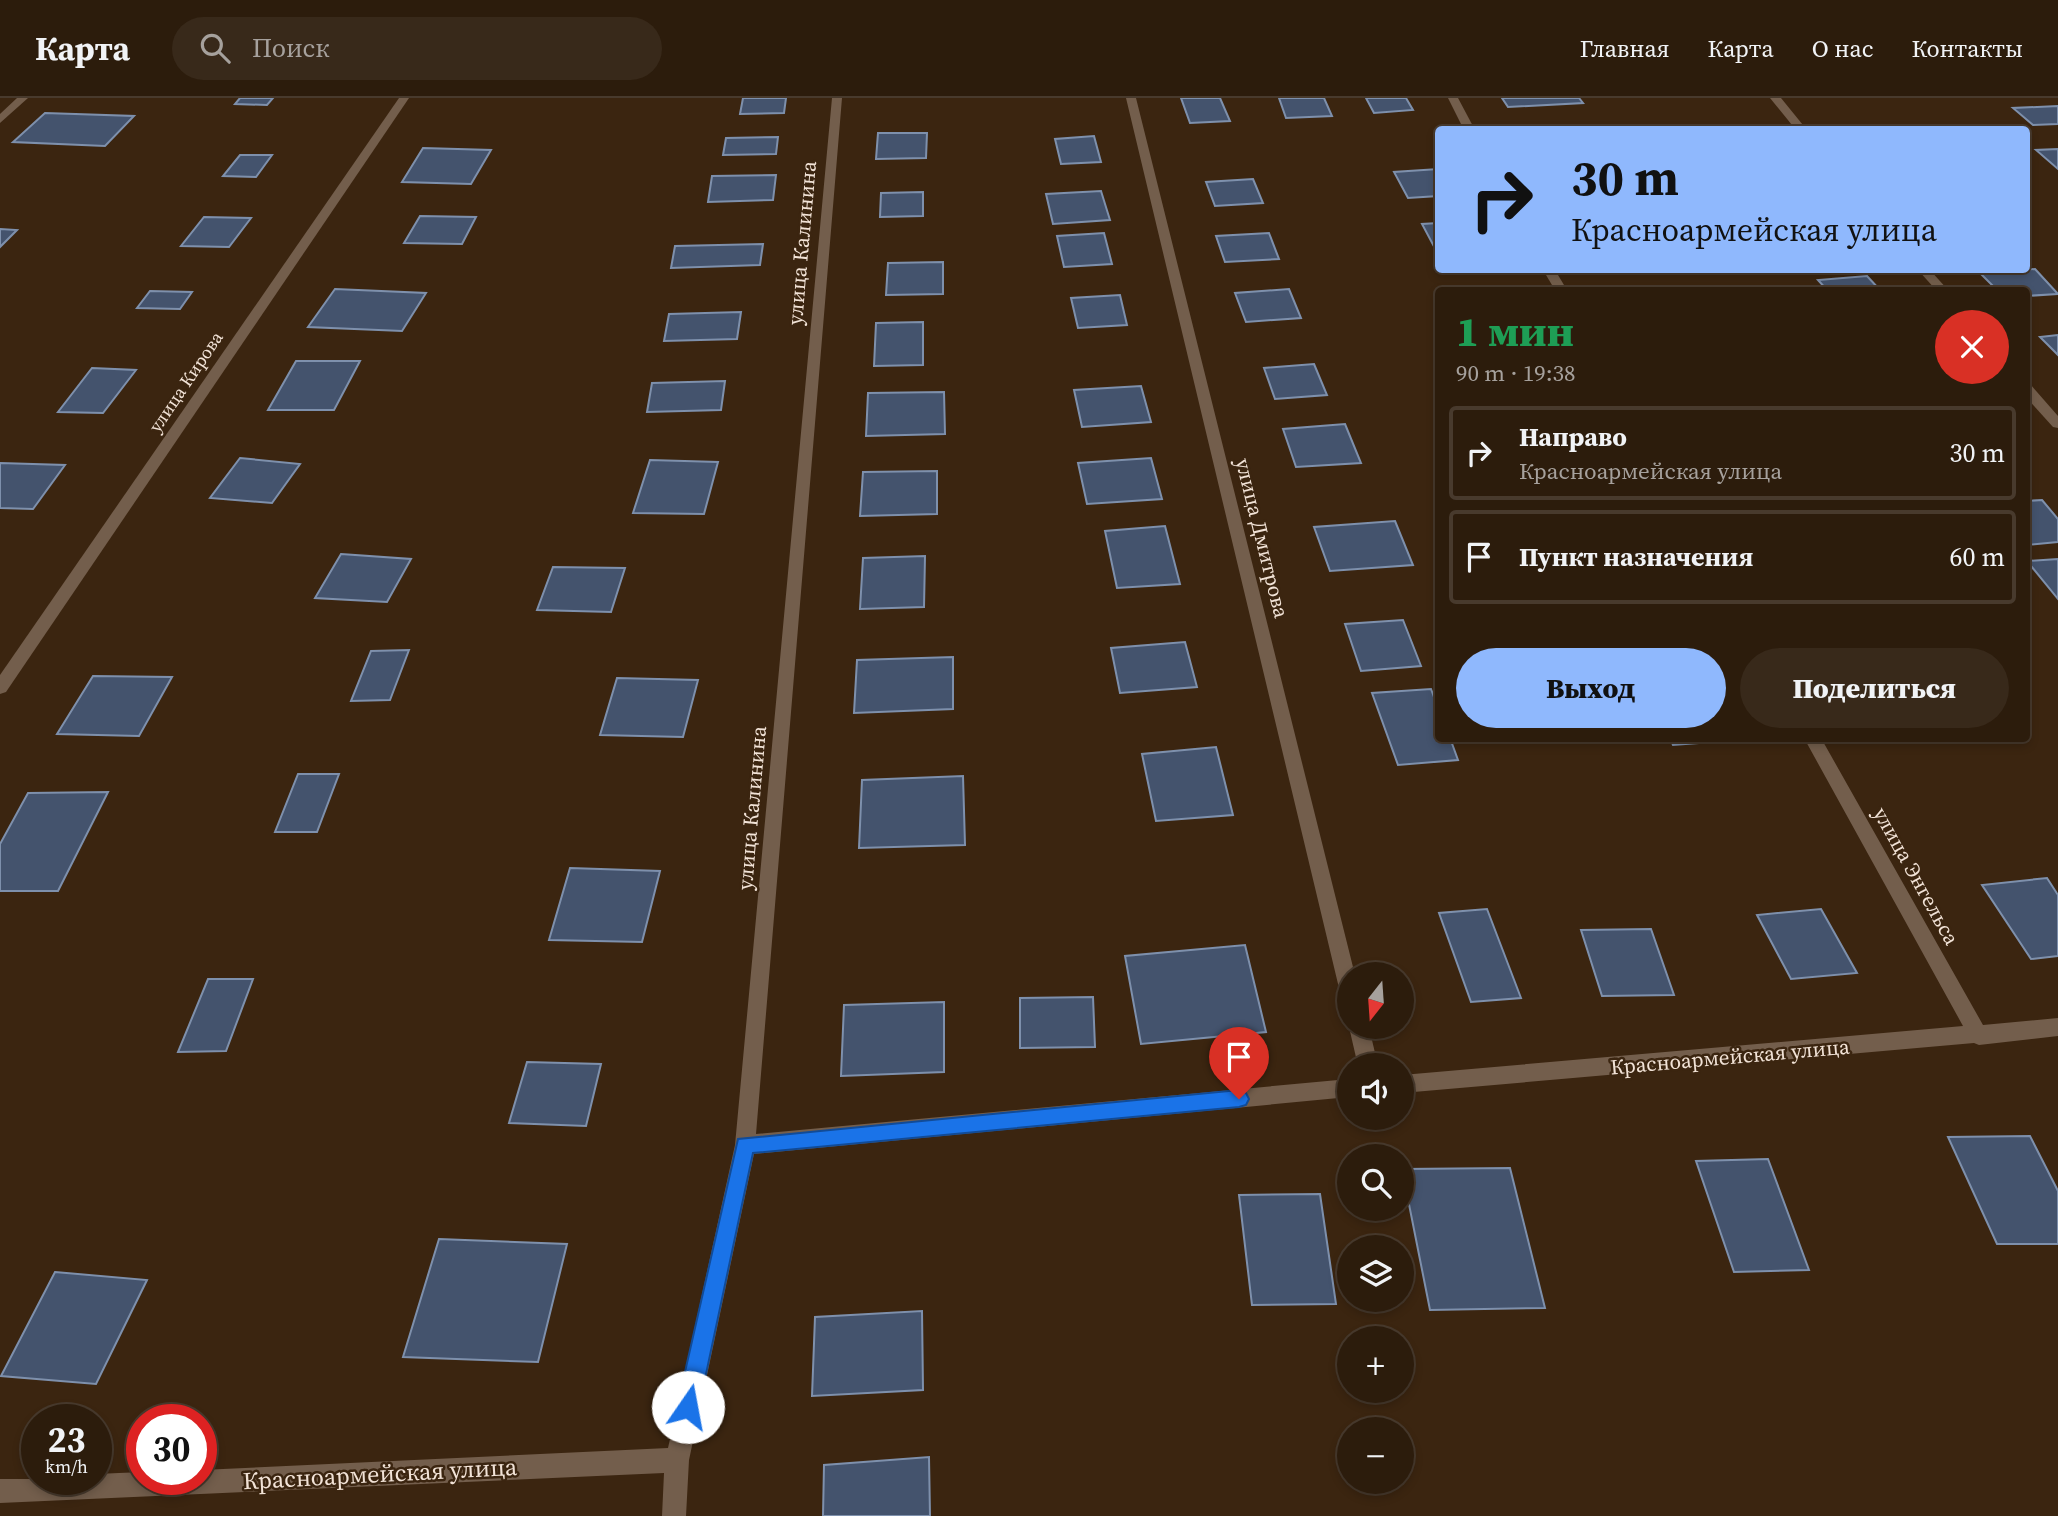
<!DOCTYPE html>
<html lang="ru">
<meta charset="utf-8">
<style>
body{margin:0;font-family:"Source Serif 4",serif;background:#38291a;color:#f1f3f6;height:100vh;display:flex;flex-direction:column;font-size:26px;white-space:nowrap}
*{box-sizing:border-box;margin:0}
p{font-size:23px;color:#a6a19d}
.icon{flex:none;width:38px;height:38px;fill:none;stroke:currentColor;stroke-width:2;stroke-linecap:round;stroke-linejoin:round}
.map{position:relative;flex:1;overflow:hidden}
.drawer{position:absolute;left:1435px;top:189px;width:595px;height:455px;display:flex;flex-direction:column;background:#2c1c0c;border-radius:7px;box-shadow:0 4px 10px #0003,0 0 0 2px #483a2d}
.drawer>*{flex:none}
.guide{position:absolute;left:1435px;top:28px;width:595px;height:147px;border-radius:7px;box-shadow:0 4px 10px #0003,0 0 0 2px #483a2d;background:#8fb8fd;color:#111;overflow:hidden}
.needle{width:46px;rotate:197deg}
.tools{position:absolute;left:1337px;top:864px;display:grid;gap:14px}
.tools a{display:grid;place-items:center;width:77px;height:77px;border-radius:50%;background:#2c1c0c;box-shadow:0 4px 10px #0003,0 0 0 2px #483a2d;font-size:35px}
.speed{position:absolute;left:21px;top:1306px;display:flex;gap:14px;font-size:35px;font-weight:700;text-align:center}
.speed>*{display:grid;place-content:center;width:91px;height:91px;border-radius:50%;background:#2c1c0c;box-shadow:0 4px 10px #0003,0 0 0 2px #483a2d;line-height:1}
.speed small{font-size:18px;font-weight:400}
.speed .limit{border:10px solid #d22;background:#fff;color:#111}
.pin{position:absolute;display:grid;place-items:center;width:60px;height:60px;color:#fff;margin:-72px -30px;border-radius:50% 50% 50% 0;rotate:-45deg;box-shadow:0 0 7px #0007}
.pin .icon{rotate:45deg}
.me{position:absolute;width:77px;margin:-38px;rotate:12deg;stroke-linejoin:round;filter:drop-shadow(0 0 5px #0008)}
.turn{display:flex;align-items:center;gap:24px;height:147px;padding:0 21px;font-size:32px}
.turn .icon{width:91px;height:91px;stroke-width:2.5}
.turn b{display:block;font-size:49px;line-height:60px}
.round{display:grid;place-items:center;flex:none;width:74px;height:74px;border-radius:37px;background:#38291a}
.head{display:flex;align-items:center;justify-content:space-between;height:119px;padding:0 21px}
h1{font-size:42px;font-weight:800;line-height:52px;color:#1e9e55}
.cta{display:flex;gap:14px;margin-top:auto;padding:14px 21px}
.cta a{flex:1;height:80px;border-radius:42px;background:#8fb8fd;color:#111;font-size:28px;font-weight:800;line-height:80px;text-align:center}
.cta a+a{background:#38291a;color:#f1f3f6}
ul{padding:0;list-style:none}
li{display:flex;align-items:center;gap:21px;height:94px;margin:0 14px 10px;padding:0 7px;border:4px solid #483a2d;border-radius:7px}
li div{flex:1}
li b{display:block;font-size:26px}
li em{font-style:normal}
header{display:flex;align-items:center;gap:42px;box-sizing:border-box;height:98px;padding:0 35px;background:#2c1c0c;border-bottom:2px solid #483a2d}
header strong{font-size:33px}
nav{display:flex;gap:38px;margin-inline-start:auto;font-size:24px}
.search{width:490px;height:63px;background:#38291a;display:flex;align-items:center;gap:18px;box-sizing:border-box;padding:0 24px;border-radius:38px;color:#a6a19d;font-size:26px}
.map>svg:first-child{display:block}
</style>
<header>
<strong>Карта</strong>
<div class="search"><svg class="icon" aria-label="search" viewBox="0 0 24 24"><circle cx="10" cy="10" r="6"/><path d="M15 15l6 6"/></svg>Поиск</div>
<nav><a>Главная</a><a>Карта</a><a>О нас</a><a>Контакты</a></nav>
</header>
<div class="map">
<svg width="2058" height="1418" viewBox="0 0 2058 1418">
<rect width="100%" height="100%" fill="#3b2510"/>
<g fill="#44536d" stroke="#7e90ac" stroke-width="2">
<path d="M240,0H273L267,7L235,6Z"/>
<path d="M743,0H786L784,15L740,16Z"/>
<path d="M1181,0H1220L1230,23L1190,25Z"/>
<path d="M1279,0H1324L1332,18L1286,20Z"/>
<path d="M1366,0H1406L1413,12L1374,15Z"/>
<path d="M1502,0H1579L1583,5L1508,9Z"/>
<path d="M2058,8V26L2033,27L2013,10Z"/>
<path d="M45,15L134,18L105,48L13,44Z"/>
<path d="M878,35H927L926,60L876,61Z"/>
<path d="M1094,38L1101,64L1061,66L1055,41Z"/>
<path d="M778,39L776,56L723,57L726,40Z"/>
<path d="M423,50L491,52L471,86L402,84Z"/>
<path d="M2058,51V71L2036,52Z"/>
<path d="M240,57H272L256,79L223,78Z"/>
<path d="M1438,71V98L1408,100L1394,74Z"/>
<path d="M776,77L773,102L708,104L712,78Z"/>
<path d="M1253,81L1263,105L1215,108L1206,84Z"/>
<path d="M1101,93L1110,122L1053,126L1046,96Z"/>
<path d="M923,94V118L880,119L881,95Z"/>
<path d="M420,118L476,119L462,146L404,145Z"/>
<path d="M204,119L251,120L229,149L181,148Z"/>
<path d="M1438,125V156L1422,126Z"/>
<path d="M0,131L17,132L0,149Z"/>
<path d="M1104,135L1112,166L1064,169L1057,138Z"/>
<path d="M1269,135L1279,161L1225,164L1216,138Z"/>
<path d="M763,146L760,167L671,170L675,148Z"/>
<path d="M943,164V196L886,197L888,165Z"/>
<path d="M2035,171L2058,196L2026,198V192H1997L1980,175Z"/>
<path d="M1867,178L1880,192H1827L1818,182Z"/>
<path d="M335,191L426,195L402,233L308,229Z"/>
<path d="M1289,191L1301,220L1246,224L1235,195Z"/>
<path d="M150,193L192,194L180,211L137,210Z"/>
<path d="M1120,197L1127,227L1078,230L1071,200Z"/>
<path d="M741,214L737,241L664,243L669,216Z"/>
<path d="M923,224V267L874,268L876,225Z"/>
<path d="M2058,237V257L2040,239Z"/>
<path d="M296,263H360L334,312H268Z"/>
<path d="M1314,266L1327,297L1275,301L1264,270Z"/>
<path d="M92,270L136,272L103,315L58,314Z"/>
<path d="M725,283L721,312L647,314L652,285Z"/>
<path d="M1141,288L1151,324L1082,329L1074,292Z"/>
<path d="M944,294L945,336L866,338L868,295Z"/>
<path d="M1345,326L1361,365L1296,369L1283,331Z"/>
<path d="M240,360L300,366L272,405L210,400Z"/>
<path d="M1151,360L1162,401L1087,406L1078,365Z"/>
<path d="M650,362L718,364L704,416L633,415Z"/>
<path d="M0,365L65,367L33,411L0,410Z"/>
<path d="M937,373V416L860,418L863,374Z"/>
<path d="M2042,402L2058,421V444L2026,447V403Z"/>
<path d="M1395,423L1413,467L1330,473L1314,429Z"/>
<path d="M1165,428L1180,486L1117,490L1105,433Z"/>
<path d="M341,456L411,461L387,504L315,500Z"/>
<path d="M925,458L924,509L860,511L863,460Z"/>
<path d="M2058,461V501L2027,463Z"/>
<path d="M553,469L625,470L611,514L537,512Z"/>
<path d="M1403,522L1421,568L1361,573L1345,526Z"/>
<path d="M1185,544L1197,589L1120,595L1111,550Z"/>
<path d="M409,552L390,602L351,603L371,553Z"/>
<path d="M953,559V611L854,615L857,562Z"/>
<path d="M93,578L172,579L139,638L57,636Z"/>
<path d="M617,580L698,582L683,639L600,637Z"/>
<path d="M1431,591L1438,610V640H1450L1458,662L1398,667L1372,595Z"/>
<path d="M1670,640H1738V642L1673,647Z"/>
<path d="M1216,649L1233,717L1156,723L1142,656Z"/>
<path d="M298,676H339L317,734H275Z"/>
<path d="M963,678L965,747L859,750L862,682Z"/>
<path d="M108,694L58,793H0V746L28,695Z"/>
<path d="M570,770L660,773L642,844L549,842Z"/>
<path d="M2047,780L2058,797V858L2031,861L1982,787Z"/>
<path d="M1487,811L1521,900L1471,904L1439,815Z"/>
<path d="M1821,811L1857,875L1791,881L1757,817Z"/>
<path d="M1651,831L1674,897L1602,898L1581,832Z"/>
<path d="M1245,847L1266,934L1141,946L1125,858Z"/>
<path d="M208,881H253L226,953L178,954Z"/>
<path d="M1093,899L1095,949L1020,950V900Z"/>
<path d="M944,904V974L841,978L844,907Z"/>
<path d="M527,964L601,966L586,1028L509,1025Z"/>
<path d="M2030,1038L2058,1093V1146H1997L1948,1039Z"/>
<path d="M1768,1061L1809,1172L1734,1174L1696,1063Z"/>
<path d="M1510,1070L1545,1210L1430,1212L1402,1071Z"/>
<path d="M1320,1096L1336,1206L1252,1207L1239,1097Z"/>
<path d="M439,1141L567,1146L538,1264L403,1259Z"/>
<path d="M55,1174L147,1182L96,1286L1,1278Z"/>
<path d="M922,1213L923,1292L812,1298L815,1219Z"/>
<path d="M929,1359L930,1418H823L824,1367Z"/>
</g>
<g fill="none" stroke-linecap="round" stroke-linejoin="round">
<g fill="#735e4c" fill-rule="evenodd">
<path d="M17,0H28L0,25V16Z"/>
<path d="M399,0H409L6,594L0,596V577Z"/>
<path d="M832,0H842L756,1036L1349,981V999L754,1056L689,1362L686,1418H662L664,1375L0,1405V1381H96V1376L142,1374V1381H201V1372L668,1350L735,1047Z"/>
<path d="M1126,0H1136L1355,877H1349V899L1342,896L1339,890Z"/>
<path d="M1448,0H1458L1475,32H1464Z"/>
<path d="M1770,0H1781L1807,32H1796Z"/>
<path d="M1543,172H1555L1567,192H1555Z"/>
<path d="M1918,172H1930L1948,192H1936Z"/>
<path d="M2026,286L2031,287L2058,318V330L2053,329L2026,299Z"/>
<path d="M1804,640H1821L1983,927L2058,920V938L1979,947L1974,945L1402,995V977L1963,928Z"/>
<path d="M1349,929H1369L1378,968H1358Z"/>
</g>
</g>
<path fill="#1a73e8" stroke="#114b97" stroke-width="2" d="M1239,992L1246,995L1249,1001L1246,1007L1239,1009L753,1055L699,1309L695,1317L688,1320L680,1317L677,1309L738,1041Z"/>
<g text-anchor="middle" stroke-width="5" stroke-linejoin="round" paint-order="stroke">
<g font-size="18" fill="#f2e3d7" stroke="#3b2510">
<text transform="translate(186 284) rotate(-56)" y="6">улица Кирова</text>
</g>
<g font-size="21" fill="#f2e3d7" stroke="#3b2510">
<text transform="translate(802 145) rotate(-85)" y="7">улица Калинина</text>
<text transform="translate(1262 440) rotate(76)" y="7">улица Дмитрова</text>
<text transform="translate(752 710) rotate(-85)" y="7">улица Калинина</text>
<text transform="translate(1916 778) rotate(61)" y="7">улица Энгельса</text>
<text transform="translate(1730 959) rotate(-5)" y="7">Красноармейская улица</text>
</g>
<g font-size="24" fill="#f2e3d7" stroke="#3b2510">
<text transform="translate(380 1376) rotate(-3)" y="8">Красноармейская улица</text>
</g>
</g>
</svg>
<div class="tools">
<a><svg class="needle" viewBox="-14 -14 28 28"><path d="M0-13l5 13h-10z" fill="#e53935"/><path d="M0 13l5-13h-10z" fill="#a6a19d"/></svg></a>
<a><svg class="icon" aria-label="sound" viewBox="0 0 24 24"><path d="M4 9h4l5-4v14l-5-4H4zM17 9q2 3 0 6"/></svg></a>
<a><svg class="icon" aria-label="search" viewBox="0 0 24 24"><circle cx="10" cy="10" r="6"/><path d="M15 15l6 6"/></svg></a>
<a><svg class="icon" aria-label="layers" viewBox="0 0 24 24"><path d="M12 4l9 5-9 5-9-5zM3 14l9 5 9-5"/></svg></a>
<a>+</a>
<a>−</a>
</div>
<div class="speed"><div>23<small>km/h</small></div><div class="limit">30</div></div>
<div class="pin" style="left:1239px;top:1001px;background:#d93025"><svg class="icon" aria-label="arrive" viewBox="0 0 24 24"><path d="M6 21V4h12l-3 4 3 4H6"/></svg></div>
<svg class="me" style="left:688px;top:1309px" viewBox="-20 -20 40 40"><circle r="19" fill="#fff"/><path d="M0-13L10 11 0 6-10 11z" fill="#1a73e8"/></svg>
<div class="guide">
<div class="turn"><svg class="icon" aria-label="right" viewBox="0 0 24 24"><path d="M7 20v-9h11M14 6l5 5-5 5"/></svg><div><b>30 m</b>Красноармейская улица</div></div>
</div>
<section class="drawer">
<div class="head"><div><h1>1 мин</h1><p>90 m · 19:38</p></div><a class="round" style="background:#d93025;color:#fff"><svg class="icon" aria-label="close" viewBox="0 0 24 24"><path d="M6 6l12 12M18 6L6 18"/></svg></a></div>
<ul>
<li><svg class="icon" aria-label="right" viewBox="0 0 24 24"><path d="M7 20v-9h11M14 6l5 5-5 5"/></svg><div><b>Направо</b><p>Красноармейская улица</p></div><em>30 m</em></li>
<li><svg class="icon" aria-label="arrive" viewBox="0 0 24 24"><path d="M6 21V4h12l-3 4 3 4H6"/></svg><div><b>Пункт назначения</b></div><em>60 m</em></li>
</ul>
<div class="cta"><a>Выход</a><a>Поделиться</a></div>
</section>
</div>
